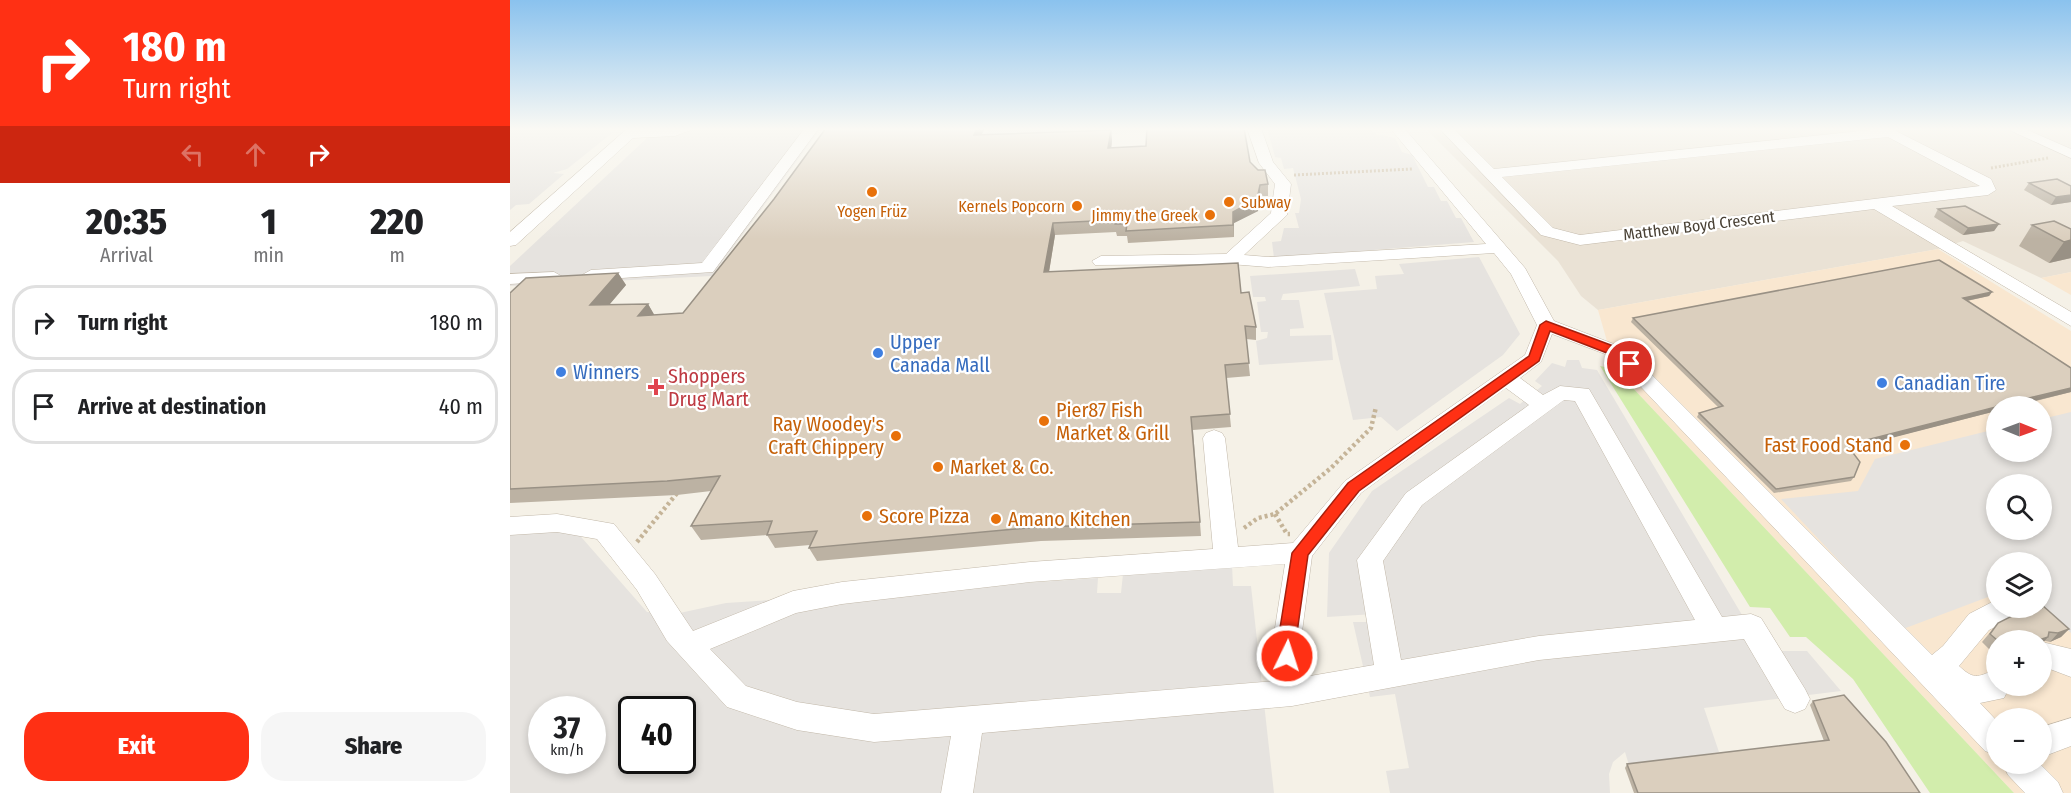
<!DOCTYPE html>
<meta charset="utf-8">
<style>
body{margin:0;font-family:"Fira Sans Condensed",sans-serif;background:#f6f6f6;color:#202124;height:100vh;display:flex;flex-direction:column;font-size:22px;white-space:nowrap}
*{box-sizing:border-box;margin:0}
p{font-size:20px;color:#757577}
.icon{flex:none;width:33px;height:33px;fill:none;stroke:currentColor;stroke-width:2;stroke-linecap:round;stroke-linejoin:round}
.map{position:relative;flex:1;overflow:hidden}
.sheet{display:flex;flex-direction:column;background:#fff;width:510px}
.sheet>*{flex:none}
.top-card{background:#ff3014;color:#fff;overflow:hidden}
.needle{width:39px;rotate:91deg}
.controls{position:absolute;left:1476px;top:396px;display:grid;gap:12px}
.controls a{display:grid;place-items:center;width:66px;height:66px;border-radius:50%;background:#fff;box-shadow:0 3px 9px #0003;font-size:30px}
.speed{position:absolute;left:18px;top:696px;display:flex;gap:12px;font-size:30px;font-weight:700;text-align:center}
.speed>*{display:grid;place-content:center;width:78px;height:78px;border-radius:50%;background:#fff;box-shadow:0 3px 9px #0003;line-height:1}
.speed small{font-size:15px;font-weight:400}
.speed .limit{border:3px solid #111;border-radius:9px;background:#fff;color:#111}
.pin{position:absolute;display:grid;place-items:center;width:51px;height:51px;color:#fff;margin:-26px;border:3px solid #fff;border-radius:50%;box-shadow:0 2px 6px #0007}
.me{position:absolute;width:66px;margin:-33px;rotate:4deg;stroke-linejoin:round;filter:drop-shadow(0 0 4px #0008)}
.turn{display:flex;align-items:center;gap:21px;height:126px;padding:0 24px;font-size:27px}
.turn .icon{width:78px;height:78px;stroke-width:2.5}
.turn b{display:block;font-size:42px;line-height:51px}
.lanes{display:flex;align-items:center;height:57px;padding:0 24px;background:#0003;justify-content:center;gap:30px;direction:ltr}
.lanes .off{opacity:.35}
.eta{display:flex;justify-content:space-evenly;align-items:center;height:102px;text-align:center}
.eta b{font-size:36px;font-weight:800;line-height:42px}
.cta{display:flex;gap:12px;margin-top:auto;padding:12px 24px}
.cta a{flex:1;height:69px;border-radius:24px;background:#ff3014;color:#fff;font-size:24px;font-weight:800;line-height:69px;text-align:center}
.cta a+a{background:#f6f6f6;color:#202124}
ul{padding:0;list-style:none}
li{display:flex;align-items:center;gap:18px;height:75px;margin:0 12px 9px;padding:0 12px;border:3px solid #e0e0e0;border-radius:24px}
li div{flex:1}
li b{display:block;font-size:22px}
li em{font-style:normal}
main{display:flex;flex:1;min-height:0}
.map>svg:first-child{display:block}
</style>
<main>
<section class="sheet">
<div class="top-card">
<div class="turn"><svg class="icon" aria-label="right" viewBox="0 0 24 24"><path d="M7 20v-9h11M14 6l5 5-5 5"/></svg><div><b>180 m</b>Turn right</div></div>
<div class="lanes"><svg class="icon off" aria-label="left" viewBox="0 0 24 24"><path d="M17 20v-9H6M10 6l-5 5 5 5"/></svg><svg class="icon off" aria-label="ahead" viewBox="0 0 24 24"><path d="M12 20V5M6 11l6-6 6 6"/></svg><svg class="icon" aria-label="right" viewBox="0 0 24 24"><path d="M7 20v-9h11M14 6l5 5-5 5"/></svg></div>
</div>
<div class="eta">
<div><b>20:35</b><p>Arrival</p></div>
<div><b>1</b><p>min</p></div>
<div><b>220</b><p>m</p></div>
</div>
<ul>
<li><svg class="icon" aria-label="right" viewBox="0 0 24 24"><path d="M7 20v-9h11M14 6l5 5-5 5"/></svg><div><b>Turn right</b></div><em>180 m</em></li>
<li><svg class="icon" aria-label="arrive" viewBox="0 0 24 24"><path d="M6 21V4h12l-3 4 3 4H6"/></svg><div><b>Arrive at destination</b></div><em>40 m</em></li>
</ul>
<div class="cta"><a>Exit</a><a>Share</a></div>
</section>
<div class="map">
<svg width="1561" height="793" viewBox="0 0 1561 793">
<rect width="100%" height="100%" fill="#f5f1e7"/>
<path fill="#eae2d5" d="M915,128H1561V272L1531,278L1453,241L1428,249L1088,310L1071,296L1048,261Z"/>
<g fill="#f9e7d0" fill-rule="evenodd">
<path d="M1428,249L1561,331V793H1504L1105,369L1088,310ZM1486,406H1532V452H1486ZM1486,484H1532V530H1486ZM1486,562H1532V608H1486ZM1486,640H1532V686H1486ZM1486,718H1532V764H1486Z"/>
<path d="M1561,272V295L1531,278Z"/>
</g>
<path fill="#d2edac" d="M1090,366L1105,369L1504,793H1420L1343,679L1296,637H1280L1260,608L1240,607Z"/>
<g fill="#e6e3df" fill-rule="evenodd">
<path d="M0,128H116L99,130L102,133L57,169L43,173L54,174L19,204L6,205L0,210Z"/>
<path d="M166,128H311L202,276L0,286V266L137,138Z"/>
<path d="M479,128H723L596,134L472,145Z"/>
<path d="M757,128H858L866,134L885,138L892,152L902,155L918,187H924L931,201H937L946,218H951L964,242L764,258L762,242L771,241L774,228H789L785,213H789L791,199L783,168L774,169L771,158L765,157Z"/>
<path d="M969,257L1010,334L993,355L887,431L871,417L843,420L814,293L867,289L865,276L894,274L889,264Z"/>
<path d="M845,269L850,286L773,294L771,300H789L794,328L780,329V336L821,335L823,360L749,365L746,341L757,338L758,332H751L747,302L756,301L755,297H743L740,276Z"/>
<path d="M1057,360H1069L1072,368L1087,370L1232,615L1248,616L1270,651H1297L1331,691L1194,708L1209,752L1119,765L1115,752L1103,762L1099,774L1100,793H880L876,771L899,768L885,694L860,697L843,622H865L864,614L817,617L819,553L862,491L999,398L1010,404L1032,386L1025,381L1042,363L1055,367Z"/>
<path d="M1561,412V633L1532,607V562H1486V594L1393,629L1271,499L1348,491L1365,459L1486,429V452H1532V419ZM1486,484H1532V530H1486Z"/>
<path d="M65,530L137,612L165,614L216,603L588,578L587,593H611L613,574L722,565L723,586H741L764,793H0V535ZM32,710H82V760H32ZM122,710H172V760H122Z"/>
</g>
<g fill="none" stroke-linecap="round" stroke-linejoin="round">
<defs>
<g id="minor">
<path d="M118,128H186L165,136L123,138L6,245L0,246V232Z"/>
<path d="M295,128H309L203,272L81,280L72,275L81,270L192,263Z"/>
<path d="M737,128H751L763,162L781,184L777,215L734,255L758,257L976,244L880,128H894L1015,268L1044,321L1109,346L1127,360L1422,655L1433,646L1459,614L1486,600V608H1510L1507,616L1479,630L1449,666C1466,682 1469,675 1486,670V686H1500L1494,698L1470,703L1486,720V755L1475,751L1113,368L1095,354L1042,334L1031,362L1010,378L1033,395L1050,386L1079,389L1212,617L1241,614L1251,618L1295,689L1300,699L1295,709L1285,713L1275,709L1234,639L1029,660L782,706L472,733L463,793H431L441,736L364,742L287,730L217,707L157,641L127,590L87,539L47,532L0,535V517L47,514L104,524L145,574L183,631L283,591L332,582L520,562L703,549L693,438L696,433L704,430L712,433L715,438L728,547L783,543L835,481L1015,355L1027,325L1001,274L984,253L758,267L720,264L585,265L582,261L591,256L716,254L761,213L765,184L749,163ZM996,388L1019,405L896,493L847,560L864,665L794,677L790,647L802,556L851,493ZM1054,400L1065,401L1185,620L1029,636L891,660L873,561L912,505ZM775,564L762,647L766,681L364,714L287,702L236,686L200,649L286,613L332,604L520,582Z"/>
<path d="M929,128H943L984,169L1380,128L1481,179L1486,190L1478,195L1382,206L1561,312V326L1364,209L1070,245L1031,235ZM1378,137L1470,186L1070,235L1043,228L992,177Z"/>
<path d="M1495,128H1513L1561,149V158Z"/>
<path d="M44,272L53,277L50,281L0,284V274Z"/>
<path d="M1532,642L1561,649V677L1532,666Z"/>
<path d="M1561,718V746L1532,757V727Z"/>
<path d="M1493,764H1530L1548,782L1553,793H1515L1498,775Z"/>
</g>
</defs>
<use href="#minor" stroke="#c2b8a9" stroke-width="1"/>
<g stroke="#c5b498" stroke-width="3" stroke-dasharray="2 2" stroke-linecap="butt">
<path d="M1481,168L1538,158"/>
<path d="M784,175L902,169"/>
</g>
<g stroke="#c5b498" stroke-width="4.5" stroke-dasharray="3 3" stroke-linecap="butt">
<path d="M765,514L777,534H780"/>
<path d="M734,528L748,518L765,514L821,468L861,428L866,407"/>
<path d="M127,542L168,492"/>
</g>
<use href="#minor" fill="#fff" fill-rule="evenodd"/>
</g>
<g fill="#bcb2a3">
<path d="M312,128H475L471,135L601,130L602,141L601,148L740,162L758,184V196H750L748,211L724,223V237L618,243L617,236H607L606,232L545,235L539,272L731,293L746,327V340L736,339L740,376L716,378L721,427L683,430L691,536L531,541L307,561L299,548L300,545L265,548L257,535L191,540L181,526L201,491L167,495L0,503V293L108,273L116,285L99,305L138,304L144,315L173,313L264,199L314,131Z"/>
<path d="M1519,183L1561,186V202L1541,205L1514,190Z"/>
<path d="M1428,209L1489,224L1484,231L1453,235L1424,217Z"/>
<path d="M1544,221L1561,258L1539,263L1509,246L1522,225Z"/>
<path d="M1482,292L1479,296L1457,301L1561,368V392L1340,448L1344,477L1341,481L1264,493L1187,417L1189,413L1208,407L1121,322L1123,318Z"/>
<path d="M1512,608H1532L1559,629L1551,637L1540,642L1532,640H1486V656L1472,642L1488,623L1510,612Z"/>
<path d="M1303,701L1410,793H1124L1115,768L1117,764L1314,741L1300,705Z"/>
</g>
<g fill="#999185">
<path d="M467,128H475L466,146L464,135Z"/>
<path d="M601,130L602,141L600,159L598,148Z"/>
<path d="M750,185V196L748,211L724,223V237L723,212Z"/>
<path d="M1561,195V202L1541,205L1546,197Z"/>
<path d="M543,223L545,235L537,284L534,272Z"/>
<path d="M1489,224L1484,231L1453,235L1458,228Z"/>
<path d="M1561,240V258L1539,263L1554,242Z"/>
<path d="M108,273L116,285L88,318L80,305Z"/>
<path d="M1482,292L1479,296L1451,302L1453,298Z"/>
<path d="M138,304L145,316H128Z"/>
<path d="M1561,388V392L1503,406H1490Z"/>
<path d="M1486,407V411L1335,450L1337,445Z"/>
<path d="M1559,629L1551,637L1540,642L1548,633Z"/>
<path d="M1538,637L1532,644V640H1529Z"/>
</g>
<g fill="#dbcfbe" stroke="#999185" stroke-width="1.5">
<path d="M316,128H467L464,135L601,130L598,148L636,146L637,128H734L740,162L748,170H755L758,184L750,185L747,199L723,212V225L616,231L617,224H605L604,220L543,223L534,272L728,263L731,293L739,292L746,327L735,326L739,363L715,365L720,414L681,417L690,522L527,527L299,548L307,531L257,535L262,521L181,526L210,476L157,481L0,489V293L16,278L108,273L80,305L138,304L128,316L173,313L264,199Z"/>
<path d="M1547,179L1561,186V195L1546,197L1519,183Z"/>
<path d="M1455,206L1489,224L1458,228L1428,209Z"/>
<path d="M1544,221L1561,229V240L1554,242L1522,225Z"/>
<path d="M1429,260L1482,292L1453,298L1561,368V388L1486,406V407L1337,445L1350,462L1344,477L1266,489L1189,413L1213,406L1123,318Z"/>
<path d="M1532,605L1559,629L1548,633L1539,632L1538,637L1529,640H1487L1480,634L1488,623L1516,609L1517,608H1532Z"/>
<path d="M1334,695L1376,742L1410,793H1128L1117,764L1319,740L1303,701Z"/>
</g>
<linearGradient id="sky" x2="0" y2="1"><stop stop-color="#8ac2ee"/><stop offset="0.54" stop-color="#faf9f4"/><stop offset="1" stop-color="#faf9f4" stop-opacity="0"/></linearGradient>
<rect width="1561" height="239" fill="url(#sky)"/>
<path fill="#ff3014" stroke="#a61f0d" stroke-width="1.5" d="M1036,321L1106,347L1127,364L1125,367H1116L1097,353L1040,331L1029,361L849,491L798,555L785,647L783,662L777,664L771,662L767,647L782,553L838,483L1019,356L1030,325Z"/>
<g fill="#e8710a" stroke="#fff" stroke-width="2">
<circle cx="362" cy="192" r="6"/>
<circle cx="719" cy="202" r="6"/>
<circle cx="567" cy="206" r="6"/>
<circle cx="700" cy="215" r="6"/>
<circle cx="534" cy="421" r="6"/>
<circle cx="386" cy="436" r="6"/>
<circle cx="1395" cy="445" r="6"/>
<circle cx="428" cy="467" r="6"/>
<circle cx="357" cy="516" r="6"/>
<circle cx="486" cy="519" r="6"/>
</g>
<g fill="#3f7fe0" stroke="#fff" stroke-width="2">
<circle cx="368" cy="353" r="6"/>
<circle cx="51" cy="372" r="6"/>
<circle cx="1372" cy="383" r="6"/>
</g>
<path fill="#e0444e" stroke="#fff" stroke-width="2" d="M143 378h6v6h6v6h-6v6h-6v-6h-6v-6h6z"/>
<g text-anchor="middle" stroke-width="4.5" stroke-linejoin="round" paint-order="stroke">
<g font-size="16" fill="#c56008" stroke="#fff" text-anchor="end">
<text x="731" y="208" text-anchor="start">Subway</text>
<text x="555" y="212">Kernels Popcorn</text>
<text x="362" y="217" text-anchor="middle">Yogen Früz</text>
<text x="688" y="221">Jimmy the Greek</text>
</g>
<g font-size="16" fill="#494135" stroke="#fff">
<text transform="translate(1189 225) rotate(-7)" y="6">Matthew Boyd Crescent</text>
</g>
<g font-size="20" fill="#366cbe" stroke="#fff" text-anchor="start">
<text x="380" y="349">Upper<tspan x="380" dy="23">Canada Mall</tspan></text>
<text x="63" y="379">Winners</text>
<text x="1384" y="390">Canadian Tire</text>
</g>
<g font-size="20" fill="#be3a42" stroke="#fff" text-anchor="start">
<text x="158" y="383">Shoppers<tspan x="158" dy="23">Drug Mart</tspan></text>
</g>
<g font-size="20" fill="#c56008" stroke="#fff" text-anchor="start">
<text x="546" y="417">Pier87 Fish<tspan x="546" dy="23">Market &amp; Grill</tspan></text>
<text x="374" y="431" text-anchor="end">Ray Woodey's<tspan x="374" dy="23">Craft Chippery</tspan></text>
<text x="1383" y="452" text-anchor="end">Fast Food Stand</text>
<text x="440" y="474">Market &amp; Co.</text>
<text x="369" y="523">Score Pizza</text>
<text x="498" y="526">Amano Kitchen</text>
</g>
</g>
</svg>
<div class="controls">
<a><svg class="needle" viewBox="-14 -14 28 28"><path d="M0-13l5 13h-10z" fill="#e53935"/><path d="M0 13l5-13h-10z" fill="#757577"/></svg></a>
<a><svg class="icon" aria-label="search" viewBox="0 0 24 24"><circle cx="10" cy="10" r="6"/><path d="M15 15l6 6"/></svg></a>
<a><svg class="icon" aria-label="layers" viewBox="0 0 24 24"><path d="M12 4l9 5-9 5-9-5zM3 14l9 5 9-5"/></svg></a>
<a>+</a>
<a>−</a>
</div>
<div class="speed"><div>37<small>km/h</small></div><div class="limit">40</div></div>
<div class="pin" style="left:1120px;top:364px;background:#d93025"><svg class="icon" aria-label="arrive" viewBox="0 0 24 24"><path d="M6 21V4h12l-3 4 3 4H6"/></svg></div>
<svg class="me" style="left:777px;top:656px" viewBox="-20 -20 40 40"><circle r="17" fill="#ff3014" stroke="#fff" stroke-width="3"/><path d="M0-11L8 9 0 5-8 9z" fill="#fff"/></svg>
</div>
</main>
